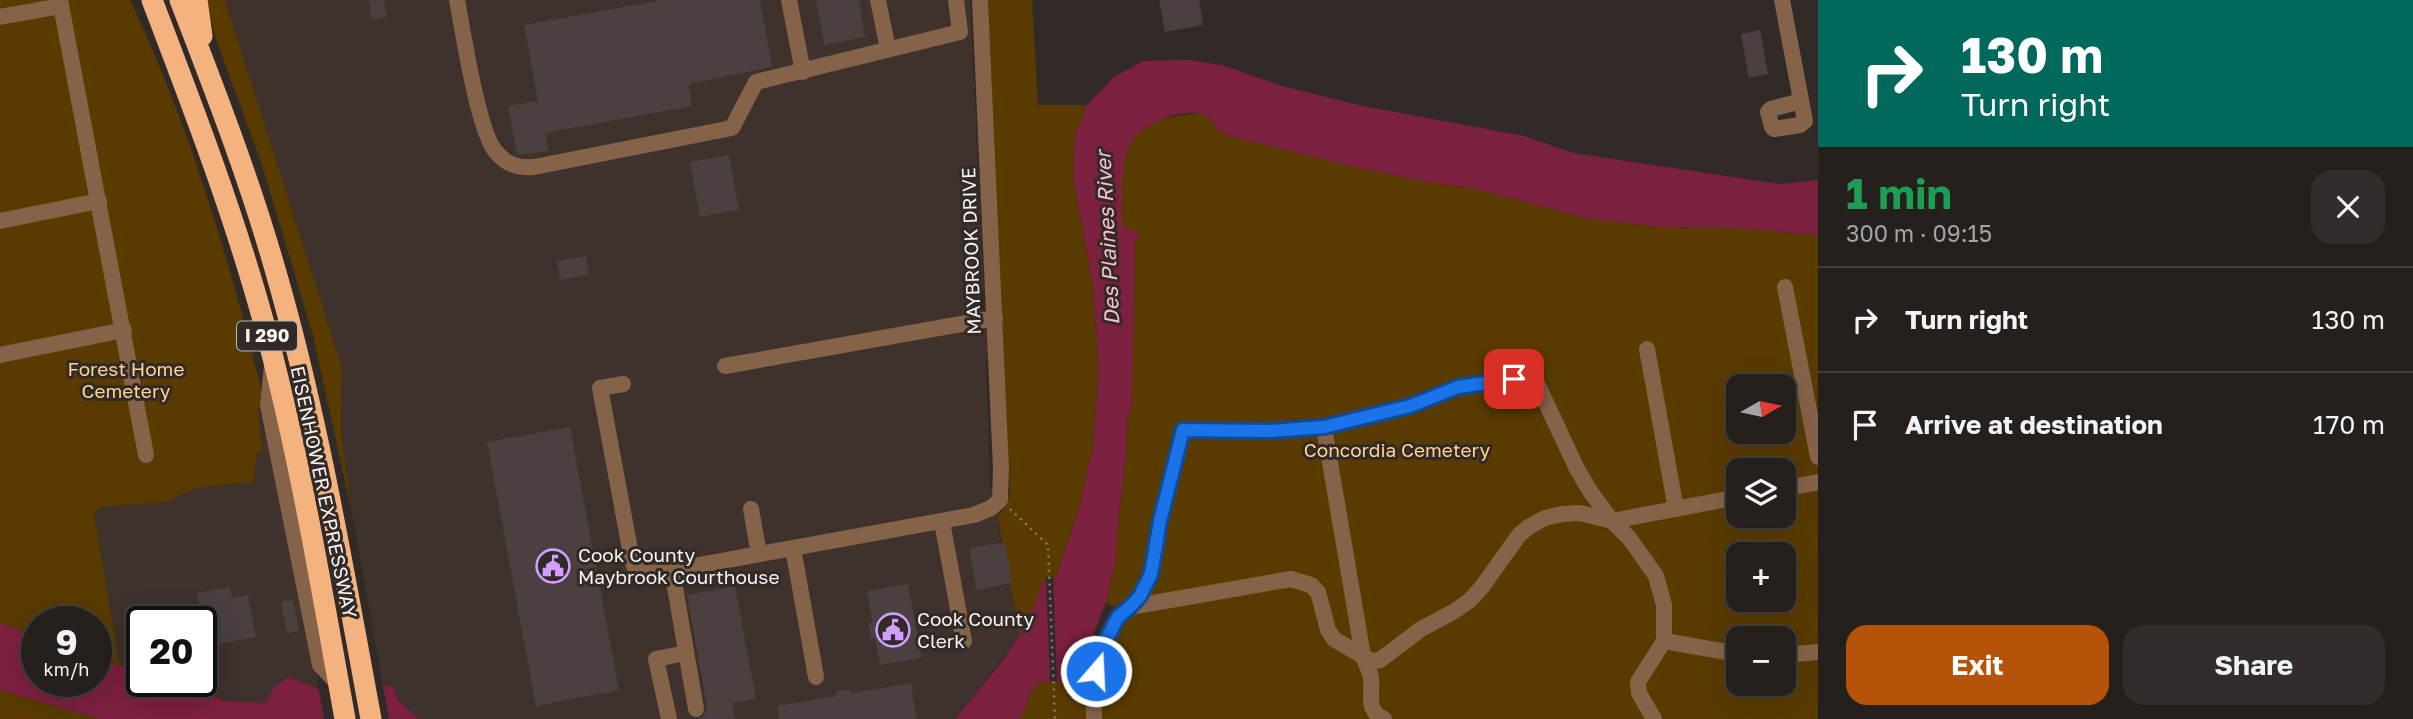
<!DOCTYPE html>
<meta charset="utf-8">
<style>
body{margin:0;font-family:"Golos Text",sans-serif;background:#322d2a;color:#f1f3f6;height:100vh;display:flex;flex-direction:column;font-size:26px;white-space:nowrap}
*{box-sizing:border-box;margin:0}
p{font-size:23px;color:#a4a3a4}
.icon{flex:none;width:38px;height:38px;fill:none;stroke:currentColor;stroke-width:2;stroke-linecap:round;stroke-linejoin:round}
.map{position:relative;flex:1;overflow:hidden}
.side{display:flex;flex-direction:column;background:#26201d;width:595px}
.side>*{flex:none}
.top-card{background:#00695c;color:#fff;overflow:hidden}
.needle{width:46px;rotate:81deg}
.buttons{position:absolute;left:1726px;top:374px;display:grid;gap:14px}
.buttons a{display:grid;place-items:center;width:70px;height:70px;border-radius:14px;background:#26201d;box-shadow:0 7px 28px #0002,0 0 0 2px #423e3b;font-size:35px}
.speed{position:absolute;left:21px;top:606px;display:flex;gap:14px;font-size:35px;font-weight:700;text-align:center}
.speed>*{display:grid;place-content:center;width:91px;height:91px;border-radius:50%;background:#26201d;box-shadow:0 7px 28px #0002,0 0 0 2px #423e3b;line-height:1}
.speed small{font-size:18px;font-weight:400}
.speed .limit{border:4px solid #111;border-radius:10px;background:#fff;color:#111}
.pin{position:absolute;display:grid;place-items:center;width:60px;height:60px;color:#fff;margin:-30px;border-radius:14px;box-shadow:0 4px 10px #0006}
.me{position:absolute;width:77px;margin:-38px;rotate:19deg;stroke-linejoin:round;filter:drop-shadow(0 0 5px #0008)}
.turn{display:flex;align-items:center;gap:24px;height:147px;padding:0 28px;font-size:32px}
.turn .icon{width:91px;height:91px;stroke-width:2.5}
.turn b{display:block;font-size:49px;line-height:60px}
.round{display:grid;place-items:center;flex:none;width:74px;height:74px;border-radius:21px;background:#322d2a}
.headline{display:flex;align-items:center;justify-content:space-between;height:119px;padding:0 28px}
h1{font-size:42px;font-weight:700;line-height:52px;color:#1e9e55}
.cta{display:flex;gap:14px;margin-top:auto;padding:14px 28px}
.cta a{flex:1;height:80px;border-radius:21px;background:#b45309;color:#fff;font-size:28px;font-weight:700;line-height:80px;text-align:center}
.cta a+a{background:#322d2a;color:#f1f3f6}
ul{padding:0;list-style:none}
li{display:flex;align-items:center;gap:21px;height:105px;padding:0 28px;border-top:2px solid #423e3b}
li div{flex:1}
li b{display:block;font-size:26px}
li em{font-style:normal}
main{display:flex;flex:1;min-height:0}
.map>svg:first-child{display:block}
</style>
<main>
<div class="map">
<svg width="1818" height="719" viewBox="0 0 1818 719">
<rect width="100%" height="100%" fill="#322a27"/>
<g fill="#3f312b">
<path d="M225,0H970L984,290L978,299L991,329L986,363L990,483L1020,636L955,719H419L398,699L392,686L383,687L352,513L341,432L342,367Z"/>
<path d="M271,404L325,673L317,675L319,689L289,677L274,687L265,703L224,701L211,694L163,681H201V621H142V674L120,666L94,512L102,507L165,502L196,488L254,482L256,455L263,451L257,407Z"/>
</g>
<g fill="#593b00" fill-rule="evenodd">
<path d="M0,0H130C191,128 232,268 265,405L257,407L263,452L256,455L254,482L196,488L165,502L102,507L94,512L120,666L96,657V621H37V636L0,623Z"/>
<path d="M205,0H225L342,367L341,432L352,513L313,336L262,165L218,45Z"/>
<path d="M988,0H1032L1038,105H1087L1075,135L1073,177L1093,287L1099,370L1093,446L1079,508L1055,581L1041,582L1036,605L1020,636L997,515L1003,510L1010,495Z"/>
<path d="M1201,113L1210,119L1222,134L1351,166L1431,183L1472,188L1582,217L1657,227L1734,228L1818,235V719H1019L1028,702L1027,697L1040,682L1089,679L1117,608L1106,603L1116,559L1118,524L1127,448L1126,423L1132,405L1135,245L1139,232L1130,231L1124,228L1122,220C1123,204 1121,187 1122,171C1124,125 1163,116 1201,113ZM1738,387H1783V432H1738ZM1738,471H1783V516H1738ZM1738,555H1783V600H1738ZM1738,639H1783V684H1738Z"/>
<path d="M0,690L100,719H0Z"/>
</g>
<g fill="#7c2040">
<path d="M1189,60L1222,65L1282,86L1358,105L1524,136L1573,153L1779,184L1818,180V235L1734,228L1657,227L1582,217L1472,188L1431,183L1351,166L1222,134C1217,128 1212,118 1204,115C1184,106 1136,126 1129,146C1120,170 1123,195 1122,220C1125,230 1129,231 1139,231L1135,245L1132,405L1126,423L1127,448L1118,524L1116,559L1106,603L1082,662L1086,680L1040,682L1027,697L1028,702L1019,719H955C988,677 1030,636 1041,582L1055,581L1079,508L1093,446L1099,370L1093,287L1073,177L1075,135L1087,105L1114,77L1143,61Z"/>
<path d="M0,623L37,636V681H96V657L142,674V681H163L211,694L224,701L265,703L274,687L289,677L319,689L392,686L398,700L419,719H100L0,690Z"/>
</g>
<g fill="#322a27">
<path d="M1053,576L1057,681H1050L1046,578Z"/>
<path d="M318,685L383,686L389,719H324Z"/>
</g>
<g fill="#49403f">
<path d="M369,0H384L387,17L372,20Z"/>
<path d="M662,0H760L772,67L689,84L692,106L545,133L549,151L517,155L508,106L538,101L524,25Z"/>
<path d="M816,0H859L865,37L824,45Z"/>
<path d="M1159,0H1199L1203,25L1165,32Z"/>
<path d="M1760,30L1768,74L1749,78L1741,34Z"/>
<path d="M729,155L739,210L700,217L690,162Z"/>
<path d="M586,256L589,275L560,280L557,261Z"/>
<path d="M570,427L619,690L536,706L487,442Z"/>
<path d="M1005,542L1012,583L976,590L969,548Z"/>
<path d="M908,584L922,658L880,665L875,638L871,639L868,623L872,622L867,591Z"/>
<path d="M735,586L756,699L732,703L735,719H699L703,717L707,707L687,595Z"/>
<path d="M230,587L232,598L248,595L256,637L201,647V621H185L183,607L199,604L197,593Z"/>
<path d="M293,600L299,631L287,633L281,602Z"/>
<path d="M911,683L917,719H779L777,706L836,696L835,692L850,689L851,693Z"/>
</g>
<g fill="none" stroke-linecap="round" stroke-linejoin="round">
<path stroke="#837c7a" stroke-width="2.5" stroke-dasharray="2 5" stroke-linecap="butt" d="M1010,509L1048,545L1055,719"/>
<g stroke="#846349" stroke-width="16">
<path d="M60,0L146,455"/>
<path d="M457,0C463,31 478,132 496,152C507,165 518,168 534,167L732,128L756,82L960,32L956,0"/>
<path d="M789,0L803,72"/>
<path d="M878,0L888,49"/>
<path d="M1782,0L1805,121L1800,125L1774,129L1772,127L1768,112L1771,109L1801,101"/>
<path d="M0,17L61,6"/>
<path d="M0,221L99,201"/>
<path d="M1785,287L1818,457"/>
<path d="M1647,349L1676,509"/>
<path d="M0,355L124,330"/>
<path d="M272,366L268,405L320,665L339,685"/>
<path d="M725,366L995,318"/>
<path d="M623,384L600,388L632,560L634,566L643,574L672,570L974,515L991,508L1000,500L1001,469L980,0"/>
<path d="M1324,427L1363,656C1365,663 1370,671 1371,678C1373,695 1365,710 1384,719"/>
<path d="M1783,489L1818,482"/>
<path d="M751,509L759,554"/>
<path d="M942,522L964,641"/>
<path d="M793,548L816,677"/>
<path d="M672,570L696,709"/>
<path d="M1130,607L1291,579L1311,585L1318,592L1328,630L1334,639L1371,661L1380,660L1421,629L1453,612L1469,601L1482,587L1519,535L1530,526L1545,518L1562,514L1580,513L1612,521L1738,497"/>
<path d="M1664,641L1738,654"/>
<path d="M1783,655L1818,652"/>
<path d="M669,719L656,659L686,653"/>
<path d="M1094,719V681L1098,661L1118,617L1140,596L1151,574L1160,521L1183,430L1269,431L1324,427L1410,406L1458,387L1534,377L1577,469L1590,491L1612,521L1630,539L1656,576L1664,605V641L1638,682L1639,693L1654,719"/>
</g>
<g stroke="#f4b37e" stroke-width="21">
<path d="M152,0C192,105 233,211 263,320C299,451 321,586 345,719"/>
<path d="M180,0C214,88 249,178 275,269C318,417 343,568 371,719"/>
<path d="M197,0L202,36"/>
</g>
</g>
<g fill="none" stroke-linecap="round" stroke-linejoin="round">
<defs>
<path id="route" d="M1096,671L1106,640L1118,617L1130,607L1140,596L1151,574L1160,521L1183,430L1269,431L1324,427L1410,406L1458,387L1514,379"/>
</defs>
<use href="#route" stroke="#114b97" stroke-width="18"/>
<use href="#route" stroke="#1a73e8" stroke-width="12"/>
</g>
<defs>
<symbol id="civic-ring" viewBox="-11 -11 22 22"><circle r="9.5" fill="#322a27" stroke="#d19dfe" stroke-width="1.5"/><path d="M-.6-6.5H3V-4.5H.6V-3L4-1V1h2V6H-6V1h2V-1L-.6-3ZM-1.2 2.5V6h2.4V2.5Z" fill="#d19dfe"/></symbol>
</defs>
<g fill-rule="evenodd">
<use href="#civic-ring" x="534" y="547" width="38" height="38"/>
<use href="#civic-ring" x="874" y="611" width="38" height="38"/>
</g>
<g text-anchor="middle" stroke-width="6" stroke-linejoin="round" paint-order="stroke">
<rect fill="#322a27" stroke="#bdb7b4" stroke-width="2" x="237" y="321.5" width="60" height="29" rx="5"/>
<g font-size="18" font-weight="bold" fill="#f9f3f1">
<text x="267" y="342">I 290</text>
</g>
<g font-size="19" fill="#f9f3f1" stroke="#322a27">
<text transform="translate(971 251) rotate(-92)" y="7">MAYBROOK DRIVE</text>
<text transform="translate(324 492) rotate(78)" y="7">EISENHOWER EXPRESSWAY</text>
</g>
<g font-size="19" fill="#fed493" stroke="#322a27">
<text x="126" y="376">Forest Home<tspan x="126" dy="22">Cemetery</tspan></text>
<text x="1397" y="457">Concordia Cemetery</text>
</g>
<g font-size="19" fill="#f9f3f1" stroke="#322a27" text-anchor="start">
<text x="578" y="562">Cook County<tspan x="578" dy="22">Maybrook Courthouse</tspan></text>
<text x="917" y="626">Cook County<tspan x="917" dy="22">Clerk</tspan></text>
</g>
<g font-size="21" font-style="italic" fill="#f6c0cc" stroke="#322a27">
<text transform="translate(1108 238) rotate(-93)" y="7">Des Plaines River</text>
</g>
</g>
</svg>
<div class="buttons">
<a><svg class="needle" viewBox="-14 -14 28 28"><path d="M0-13l5 13h-10z" fill="#e53935"/><path d="M0 13l5-13h-10z" fill="#a4a3a4"/></svg></a>
<a><svg class="icon" aria-label="layers" viewBox="0 0 24 24"><path d="M12 4l9 5-9 5-9-5zM3 14l9 5 9-5"/></svg></a>
<a>+</a>
<a>−</a>
</div>
<div class="speed"><div>9<small>km/h</small></div><div class="limit">20</div></div>
<div class="pin" style="left:1514px;top:379px;background:#d93025"><svg class="icon" aria-label="arrive" viewBox="0 0 24 24"><path d="M6 21V4h12l-3 4 3 4H6"/></svg></div>
<svg class="me" style="left:1096px;top:671px" viewBox="-20 -20 40 40"><circle r="17" fill="#1a73e8" stroke="#fff" stroke-width="3"/><path d="M0-11L8 9 0 5-8 9z" fill="#fff"/></svg>
</div>
<section class="side">
<div class="top-card">
<div class="turn"><svg class="icon" aria-label="right" viewBox="0 0 24 24"><path d="M7 20v-9h11M14 6l5 5-5 5"/></svg><div><b>130 m</b>Turn right</div></div>
</div>
<div class="headline"><div><h1>1 min</h1><p>300 m · 09:15</p></div><a class="round"><svg class="icon" aria-label="close" viewBox="0 0 24 24"><path d="M6 6l12 12M18 6L6 18"/></svg></a></div>
<ul>
<li><svg class="icon" aria-label="right" viewBox="0 0 24 24"><path d="M7 20v-9h11M14 6l5 5-5 5"/></svg><div><b>Turn right</b></div><em>130 m</em></li>
<li><svg class="icon" aria-label="arrive" viewBox="0 0 24 24"><path d="M6 21V4h12l-3 4 3 4H6"/></svg><div><b>Arrive at destination</b></div><em>170 m</em></li>
</ul>
<div class="cta"><a>Exit</a><a>Share</a></div>
</section>
</main>
